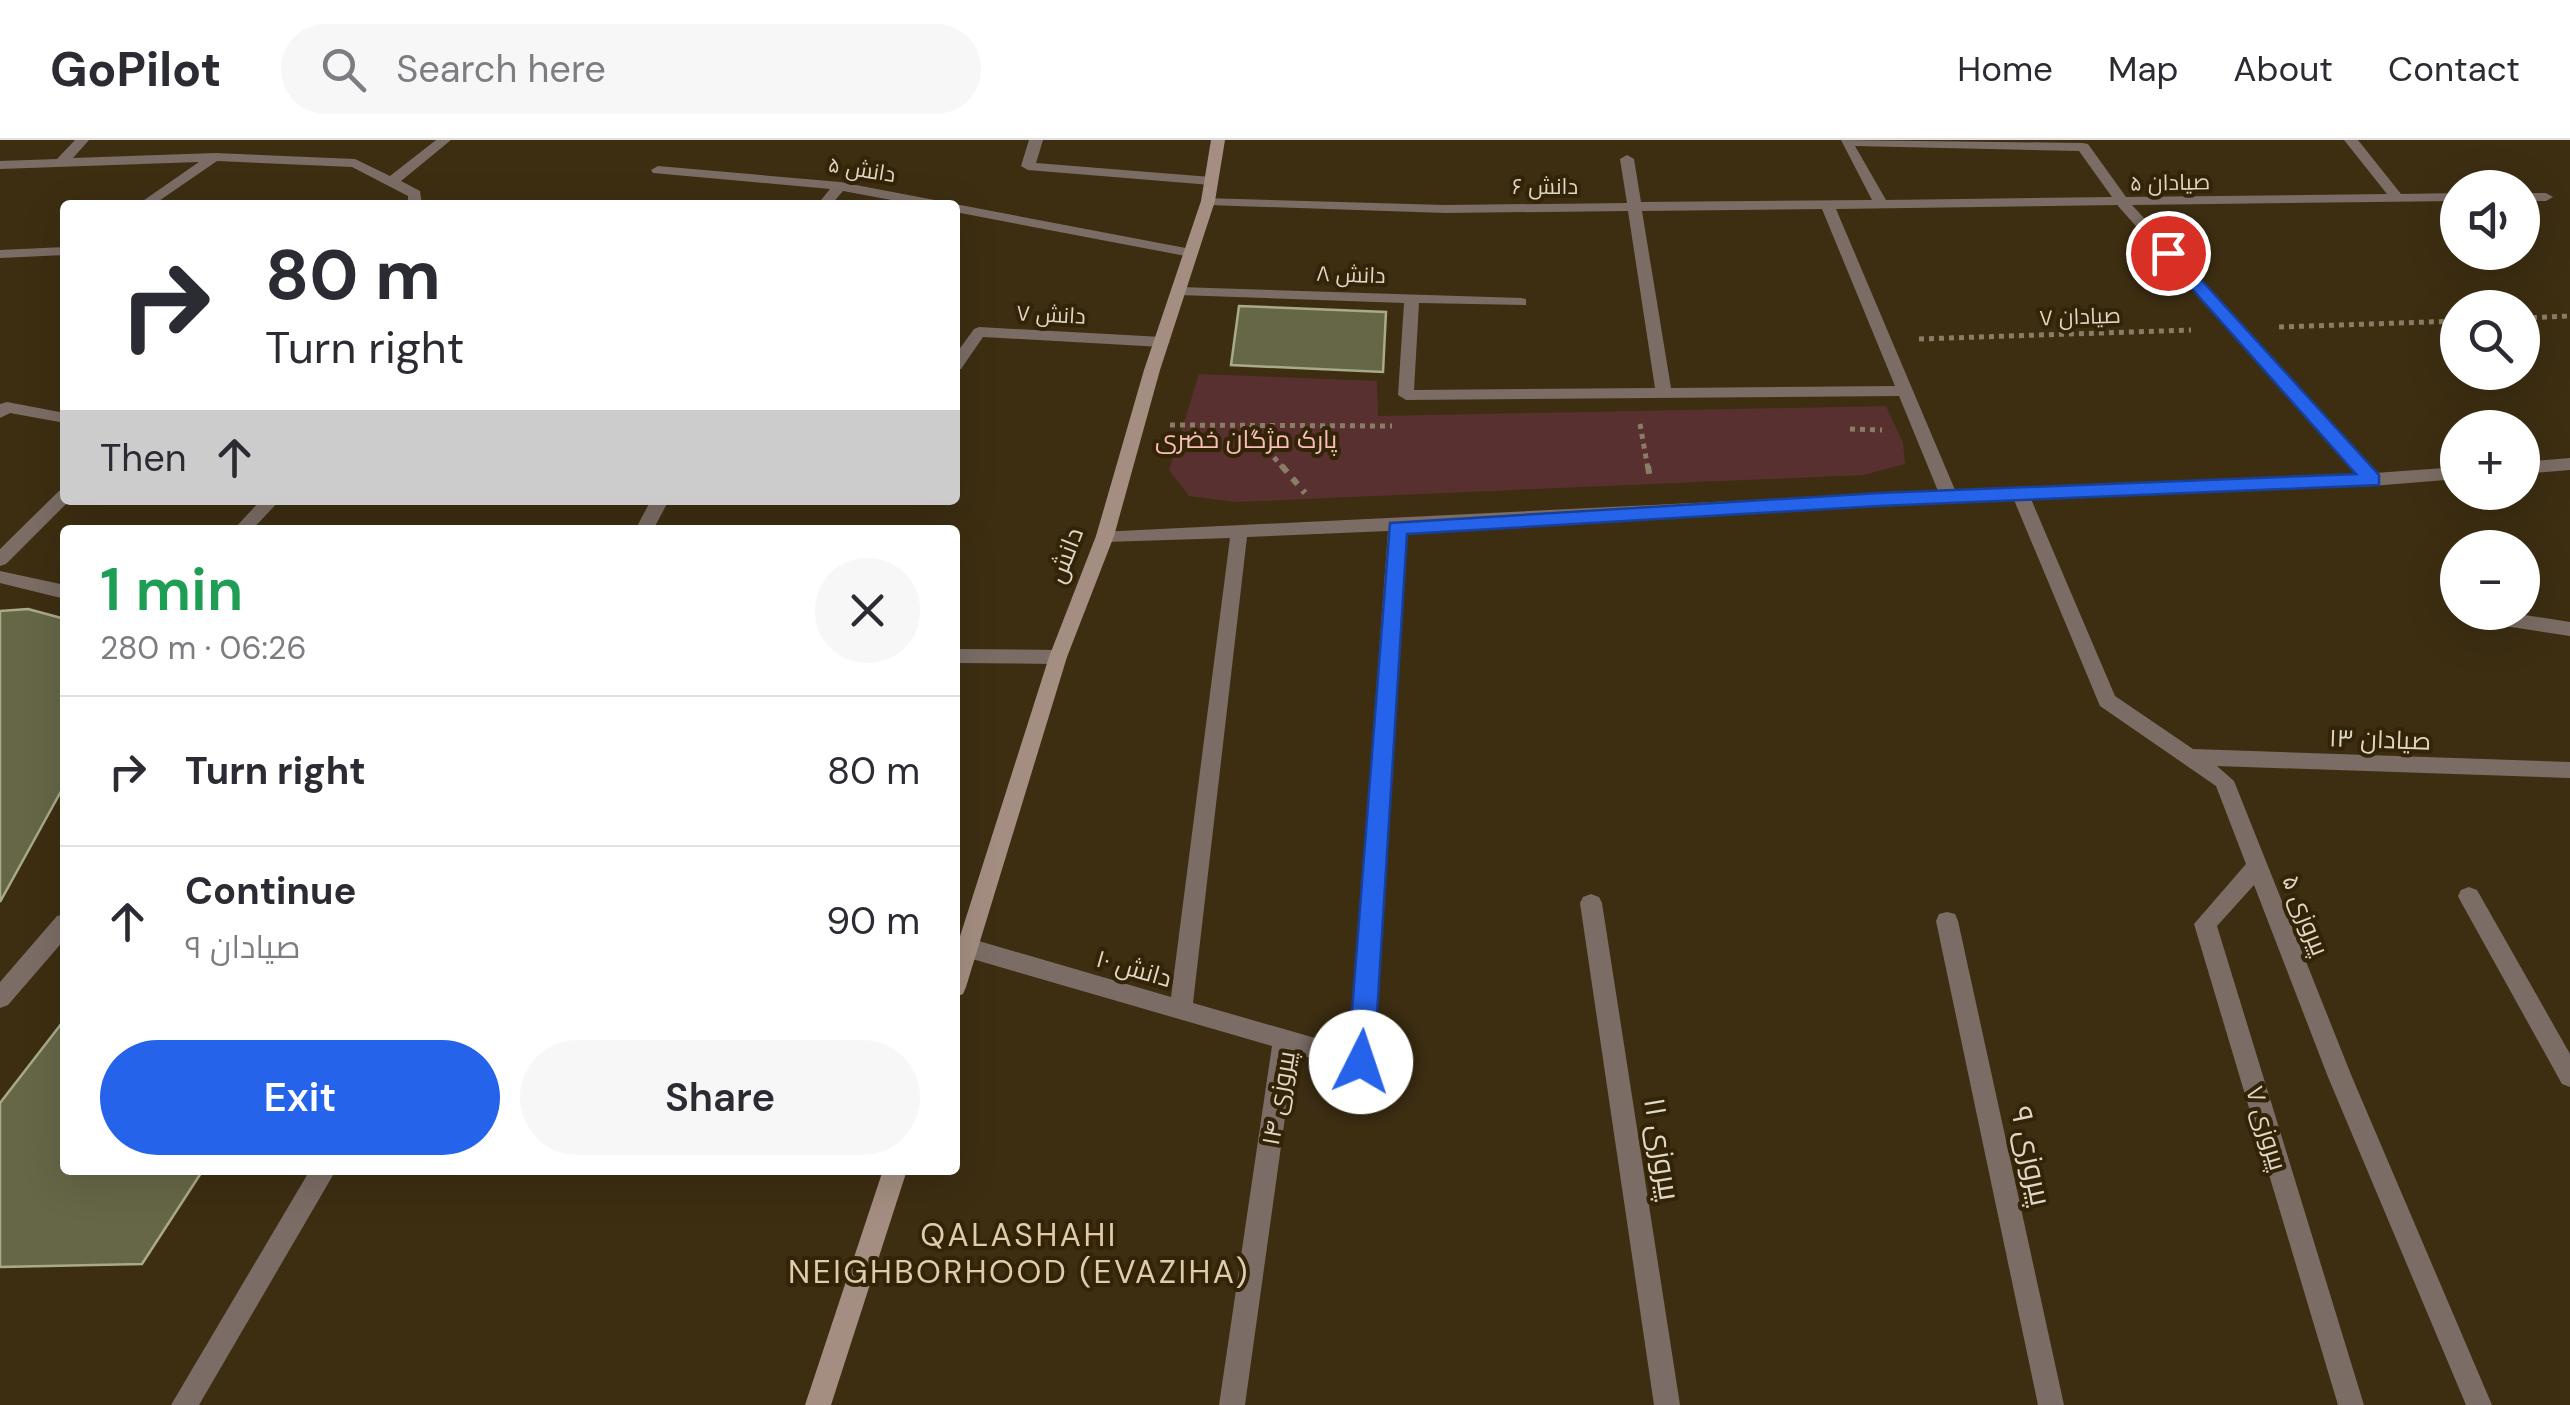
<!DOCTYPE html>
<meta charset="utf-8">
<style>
body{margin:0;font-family:"DM Sans",Cairo,sans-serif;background:#f7f7f7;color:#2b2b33;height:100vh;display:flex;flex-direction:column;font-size:38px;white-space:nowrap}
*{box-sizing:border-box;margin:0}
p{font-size:32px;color:#7c7c81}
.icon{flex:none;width:55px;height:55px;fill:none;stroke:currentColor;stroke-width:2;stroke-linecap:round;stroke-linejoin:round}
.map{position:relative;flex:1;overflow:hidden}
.details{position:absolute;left:60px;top:385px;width:900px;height:650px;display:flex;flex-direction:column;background:#fff;border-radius:10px;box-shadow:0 10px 40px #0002}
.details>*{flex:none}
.banner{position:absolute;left:60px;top:60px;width:900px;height:305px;border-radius:10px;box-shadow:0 10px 40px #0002;background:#fff;color:#2b2b33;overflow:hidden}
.controls{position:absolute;left:2440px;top:30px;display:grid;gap:20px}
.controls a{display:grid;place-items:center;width:100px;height:100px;border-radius:50%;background:#fff;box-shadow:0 10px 40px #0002;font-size:50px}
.pin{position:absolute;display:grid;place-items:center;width:85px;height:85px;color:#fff;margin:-42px;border:5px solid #fff;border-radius:50%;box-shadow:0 2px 10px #0007}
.me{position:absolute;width:110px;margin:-55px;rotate:4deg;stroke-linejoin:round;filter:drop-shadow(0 0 8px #0008)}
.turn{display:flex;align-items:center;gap:35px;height:210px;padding:0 40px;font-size:45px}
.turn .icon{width:130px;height:130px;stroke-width:2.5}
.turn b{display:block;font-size:70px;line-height:85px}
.then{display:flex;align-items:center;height:95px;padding:0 40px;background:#0003;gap:20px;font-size:38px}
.round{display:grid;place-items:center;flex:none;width:105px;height:105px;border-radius:52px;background:#f7f7f7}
.summary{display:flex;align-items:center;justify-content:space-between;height:170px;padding:0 40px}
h1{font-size:60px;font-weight:600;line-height:75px;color:#1e9e55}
.button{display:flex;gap:20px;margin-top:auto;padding:20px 40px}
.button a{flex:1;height:115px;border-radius:60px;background:#2563eb;color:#fff;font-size:40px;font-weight:600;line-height:115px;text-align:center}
.button a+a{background:#f7f7f7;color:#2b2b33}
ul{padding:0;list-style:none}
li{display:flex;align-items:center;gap:30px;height:150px;padding:0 40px;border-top:2px solid #e1e1e2}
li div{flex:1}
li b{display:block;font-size:38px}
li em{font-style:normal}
header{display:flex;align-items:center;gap:60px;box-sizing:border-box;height:140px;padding:0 50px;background:#fff;border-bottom:2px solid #e1e1e2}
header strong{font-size:48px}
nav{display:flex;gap:55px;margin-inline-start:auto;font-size:35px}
.search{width:700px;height:90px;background:#f7f7f7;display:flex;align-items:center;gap:25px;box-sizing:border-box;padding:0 35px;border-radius:55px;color:#7c7c81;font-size:38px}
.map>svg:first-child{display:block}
</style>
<header>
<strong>GoPilot</strong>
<div class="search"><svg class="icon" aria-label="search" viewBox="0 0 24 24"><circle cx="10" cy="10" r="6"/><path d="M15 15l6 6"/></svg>Search here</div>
<nav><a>Home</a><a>Map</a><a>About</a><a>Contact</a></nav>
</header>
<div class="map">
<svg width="2570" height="1265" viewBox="0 0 2570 1265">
<rect width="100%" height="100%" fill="#3d2e12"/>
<path fill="#593030" d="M1199,234L1377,241L1378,276L1886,266L1903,303L1905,324L1863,335L1236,362L1189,356L1169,330Z"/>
<g fill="#666747" stroke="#a9ab88" stroke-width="2.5">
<path d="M1239,166L1386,172L1383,232L1231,225Z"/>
<path d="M28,469L65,479V644L0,762V471Z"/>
<path d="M65,879V1030H203L142,1124L0,1127V963Z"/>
</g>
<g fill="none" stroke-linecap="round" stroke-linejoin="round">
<g stroke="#897d66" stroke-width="5" stroke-dasharray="5 5" stroke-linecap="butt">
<path d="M2522,178L2570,176"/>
<path d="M2279,187L2458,181"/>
<path d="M1919,199L2191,190"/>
<path d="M1640,284L1648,329"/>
<path d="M1170,285L1392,286"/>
<path d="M1248,287L1284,329"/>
<path d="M1850,289L1882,290"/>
</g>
<g stroke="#897d66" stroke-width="6" stroke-dasharray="8 8" stroke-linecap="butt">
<path d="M1282,326L1305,353"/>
<path d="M1648,326L1650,340"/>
</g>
<g fill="#7b6d65" fill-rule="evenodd">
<path d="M75,0H89L73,18L215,13L355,19L390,36L436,0H451L401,41L420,51L422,65H408V56L352,27L217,21L153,65H137L199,22L0,29V21L57,19Z"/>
<path d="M1029,0H1043L1036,23L1211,37L1218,41L1211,45L1028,30L1021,26Z"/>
<path d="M1841,0L2083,3L2088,4L2126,57L2387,54L2344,0H2358L2401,54L2458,53V61L2132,65L2375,333L2458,327V339L2372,346L2031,359L2115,556L2193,609L2570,622V638L2217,626L2234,641L2352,937L2492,1265H2466L2328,937L2254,745L2217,786L2364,1265H2338L2194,784L2246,724L2216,646L2100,566L2014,360L1406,390L1373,922L1369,930L1361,933L1294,913L1245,1265H1219L1272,906L955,814V794L1171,857L1230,398L1105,402L1096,396L1099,392L1938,351L1899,256L1406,260L1398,255L1404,163L1179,155L1172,151L1179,147L1521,158L1526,159V165L1419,163L1414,250L1655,248L1628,71L1445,73L1208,65L1203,64V58L1445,65L1627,63L1620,19L1627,15L1634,19L1641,62L1872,60ZM1855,6L2079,11L2112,57L1886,60ZM2118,65V66L2357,334L1955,350L1836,69ZM1822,69L1895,246L1671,248L1642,71ZM1388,391L1350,908L1193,863L1247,397Z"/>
<path d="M658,26L840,42L940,61L947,65H918L843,51L831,65H817L830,49L653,33L651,30Z"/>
<path d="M2522,53H2546L2553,57L2546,61H2522Z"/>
<path d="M955,64L1191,109L1198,113L1191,117L955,72V65H950Z"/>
<path d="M65,107V115L0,118V110Z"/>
<path d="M979,187L1162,197L1170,202L1162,207L983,197L961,229L955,231V215L974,189Z"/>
<path d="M7,262L65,273V283L10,273L0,278V264Z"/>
<path d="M2570,318V330L2522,334V322Z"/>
<path d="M65,349V360H70L6,424L0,426V409L59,351Z"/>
<path d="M261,360H280L252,390H233Z"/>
<path d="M651,360H669L653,390H635Z"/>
<path d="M0,431L65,445V459L0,443Z"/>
<path d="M2471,472H2506L2570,482V496L2479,482L2473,480Z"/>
<path d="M955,509L1058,510L1067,517L1058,524L955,523Z"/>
<path d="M2469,747L2477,750L2570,914V947L2562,944L2461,762L2458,756L2461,750Z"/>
<path d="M1591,754L1599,757L1602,763L1680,1265H1654L1580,763L1583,757Z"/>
<path d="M1947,772L1955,774L1958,781L2064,1265H2038L1936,781L1939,774Z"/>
<path d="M65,774V799L8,865L0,868V842L57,776Z"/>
<path d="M310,1030H336L199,1265H171Z"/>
</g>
<g fill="#a48e81" fill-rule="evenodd">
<path d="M1211,0H1225L1215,61L1160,230L1114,396L1067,517L966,847L963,854L955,857V812L1049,517L1096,396L1144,230L1201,61Z"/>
<path d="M883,1030H907L831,1265H805Z"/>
</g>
</g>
<path fill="#2563eb" stroke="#184099" stroke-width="2.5" d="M2163,110H2174L2379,335V345L1879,366L1407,394L1374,922L1371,931L1361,934L1352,931L1348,922L1390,383L1879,353L2356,334L2163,116Z"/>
<g text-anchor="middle" stroke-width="8" stroke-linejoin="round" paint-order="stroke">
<g font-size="22" fill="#dfd6c6" stroke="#332407">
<text transform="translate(862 29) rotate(9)" y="8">دانش ۵</text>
<text transform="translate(2170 42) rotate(-1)" y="8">صیادان ۵</text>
<text x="1545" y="54">دانش ۶</text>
<text transform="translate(1351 134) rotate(2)" y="8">دانش ۸</text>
<text transform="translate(1051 174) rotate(3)" y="8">دانش ۷</text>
<text transform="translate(2080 176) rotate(-2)" y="8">صیادان ۷</text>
</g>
<g font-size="25" fill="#f8bebc" stroke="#332407">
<text x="1246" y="308">پارک مژگان خضری</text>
</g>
<g font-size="25" fill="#dfd6c6" stroke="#332407">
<text transform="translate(1065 415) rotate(-69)" y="9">دانش</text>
<text transform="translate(2380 599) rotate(2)" y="9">صیادان ۱۳</text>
<text transform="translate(2306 775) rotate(68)" y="9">پیروزی ۵</text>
<text transform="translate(1134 828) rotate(16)" y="9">دانش ۱۰</text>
<text transform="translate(1278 958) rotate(-80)" y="9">پیروزی ۱۴</text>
<text transform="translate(2267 988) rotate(73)" y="9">پیروزی ۷</text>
</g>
<g font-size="30" fill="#dfd6c6" stroke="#332407">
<text transform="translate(1662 1009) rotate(81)" y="10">پیروزی ۱۱</text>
<text transform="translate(2031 1016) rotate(78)" y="10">پیروزی ۹</text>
</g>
<g font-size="32" letter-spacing="2.5" fill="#e0ccac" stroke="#332407">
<text x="1019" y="1106">QALASHAHI<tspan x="1019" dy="37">NEIGHBORHOOD (EVAZIHA)</tspan></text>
</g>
</g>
</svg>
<div class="controls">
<a><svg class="icon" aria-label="sound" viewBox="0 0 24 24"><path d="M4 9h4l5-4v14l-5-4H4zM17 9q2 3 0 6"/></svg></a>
<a><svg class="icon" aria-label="search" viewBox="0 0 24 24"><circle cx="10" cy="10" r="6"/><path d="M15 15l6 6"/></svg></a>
<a>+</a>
<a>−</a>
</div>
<div class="pin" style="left:2168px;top:113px;background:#d93025"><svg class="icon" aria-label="arrive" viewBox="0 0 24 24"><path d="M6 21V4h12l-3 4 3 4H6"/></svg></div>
<svg class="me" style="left:1361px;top:922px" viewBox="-20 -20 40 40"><circle r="19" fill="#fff"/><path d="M0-13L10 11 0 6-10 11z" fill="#2563eb"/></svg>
<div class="banner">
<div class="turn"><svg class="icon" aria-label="right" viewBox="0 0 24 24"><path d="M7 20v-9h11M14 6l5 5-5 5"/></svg><div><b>80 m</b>Turn right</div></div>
<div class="then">Then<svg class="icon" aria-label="ahead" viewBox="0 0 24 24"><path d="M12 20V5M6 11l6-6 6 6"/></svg></div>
</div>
<section class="details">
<div class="summary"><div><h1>1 min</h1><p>280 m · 06:26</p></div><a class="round"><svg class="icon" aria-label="close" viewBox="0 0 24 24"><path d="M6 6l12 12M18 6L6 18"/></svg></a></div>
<ul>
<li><svg class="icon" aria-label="right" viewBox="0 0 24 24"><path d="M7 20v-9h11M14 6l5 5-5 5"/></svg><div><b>Turn right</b></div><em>80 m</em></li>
<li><svg class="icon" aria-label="ahead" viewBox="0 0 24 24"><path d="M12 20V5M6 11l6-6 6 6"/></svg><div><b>Continue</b><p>صیادان ۹</p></div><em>90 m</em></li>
</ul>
<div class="button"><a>Exit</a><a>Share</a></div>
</section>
</div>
